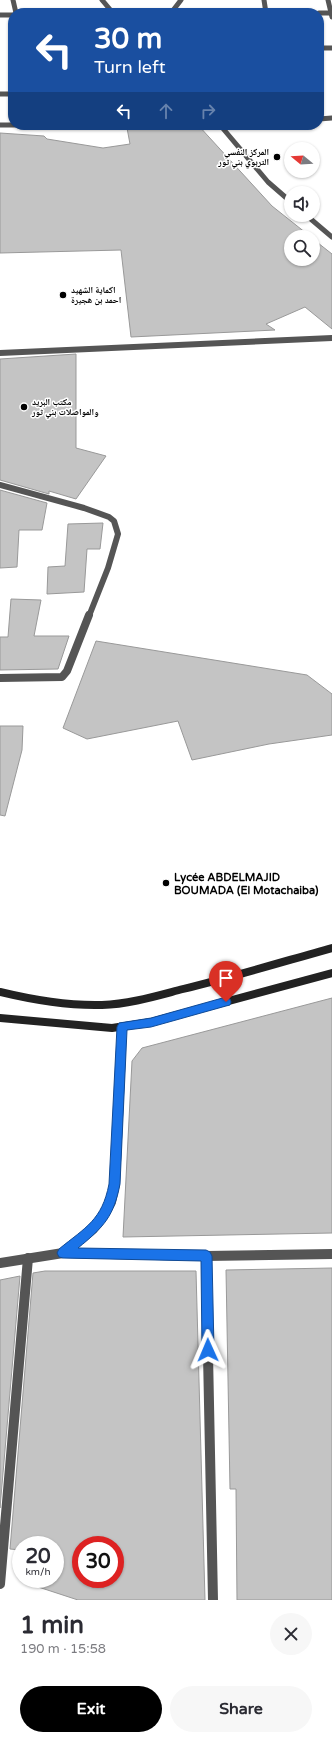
<!DOCTYPE html>
<meta charset="utf-8">
<style>
body{margin:0;font-family:"Varela Round","Noto Naskh Arabic",sans-serif;background:#f7f7f7;color:#2b2b33;height:100vh;display:flex;flex-direction:column;font-size:15px;white-space:nowrap}
*{box-sizing:border-box;margin:0}
p{font-size:13px;color:#7c7c81}
.icon{flex:none;width:22px;height:22px;fill:none;stroke:currentColor;stroke-width:2;stroke-linecap:round;stroke-linejoin:round}
.map{position:relative;height:1600px;overflow:hidden}
.side{display:flex;flex-direction:column;background:#fff;flex:1}
.side>*{flex:none}
.hud{position:absolute;left:8px;top:8px;width:316px;height:122px;border-radius:16px;box-shadow:0 1px 3px #0004;background:#1a4fa0;color:#fff;overflow:hidden}
.needle{width:26px;rotate:288deg}
.tools{position:absolute;left:284px;top:142px;display:grid;gap:8px}
.tools a{display:grid;place-items:center;width:36px;height:36px;border-radius:50%;background:#fff;box-shadow:0 1px 3px #0004;font-size:20px}
.speed{position:absolute;left:12px;top:1536px;display:flex;gap:8px;font-size:20px;font-weight:700;text-align:center}
.speed>*{display:grid;place-content:center;width:52px;height:52px;border-radius:50%;background:#fff;box-shadow:0 1px 3px #0004;line-height:1}
.speed small{font-size:10px;font-weight:400}
.speed .limit{border:6px solid #d22;background:#fff;color:#111}
.pin{position:absolute;display:grid;place-items:center;width:34px;height:34px;color:#fff;margin:-41px -17px;border-radius:50% 50% 50% 0;rotate:-45deg;box-shadow:0 0 4px #0007}
.pin .icon{rotate:45deg}
.me{position:absolute;width:44px;margin:-22px;rotate:359deg;stroke-linejoin:round;filter:drop-shadow(0 0 3px #0008)}
.turn{display:flex;align-items:center;gap:14px;height:84px;padding:0 20px;font-size:18px}
.turn .icon{width:52px;height:52px;stroke-width:2.5}
.turn b{display:block;font-size:28px;line-height:34px}
.lanes{display:flex;align-items:center;height:38px;padding:0 20px;background:#0003;justify-content:center;gap:20px;direction:ltr}
.lanes .off{opacity:.35}
.round{display:grid;place-items:center;flex:none;width:42px;height:42px;border-radius:21px;background:#f7f7f7}
.summary{display:flex;align-items:center;justify-content:space-between;height:68px;padding:0 20px}
h1{font-size:24px;font-weight:800;line-height:30px}
.button{display:flex;gap:8px;margin-top:auto;padding:8px 20px}
.button a{flex:1;height:46px;border-radius:24px;background:#000;color:#fff;font-size:16px;font-weight:800;line-height:46px;text-align:center}
.button a+a{background:#f7f7f7;color:#2b2b33}
.map>svg:first-child{display:block}
</style>
<div class="map">
<svg width="332" height="1600" viewBox="0 0 332 1600">
<rect width="100%" height="100%" fill="#fff"/>
<g fill="#c4c4c4" stroke="#999" fill-rule="evenodd">
<path d="M179,125H198L272,206L311,237H291V259H313V239L332,254V329L305,307L266,324L275,330L131,337L121,250L0,253V133L44,136L47,139L103,148L130,144L127,128Z"/>
<path d="M76,354V448L106,456L76,499L49,491V494L0,480V359Z"/>
<path d="M0,490L47,503L42,530H19L17,567L0,568Z"/>
<path d="M103,523L100,549H87L84,592L47,594L48,567L65,566L68,524Z"/>
<path d="M11,599L41,600L34,636H69L58,669L0,670V637H8Z"/>
<path d="M96,641L307,675L332,694V735L269,744L192,760L178,721L87,739L63,728Z"/>
<path d="M0,726H23L22,750L5,816L0,815Z"/>
<path d="M332,998V1233L123,1237L132,1061L142,1048Z"/>
<path d="M332,1268V1600H237L236,1489H230L226,1270Z"/>
<path d="M45,1271H196L205,1600H78L23,1582L24,1579H55V1545H21V1550L10,1549L33,1273ZM81,1545H115V1579H81Z"/>
<path d="M20,1276L0,1508V1280Z"/>
</g>
<g fill="none" stroke-linecap="round" stroke-linejoin="round">
<g stroke="#555" stroke-width="5">
<path d="M13,0L16,13"/>
<path d="M102,0L113,13"/>
<path d="M264,0L266,13"/>
<path d="M328,0L332,17"/>
<path d="M171,13L181,0"/>
<path d="M319,13H332"/>
<path d="M0,15H13"/>
<path d="M319,48H332"/>
<path d="M0,94H13"/>
<path d="M319,119L332,118"/>
<path d="M0,125H19"/>
<path d="M220,125L268,182L291,202"/>
<path d="M306,215L332,237"/>
</g>
<g stroke="#555" stroke-width="6">
<path d="M0,353L332,338"/>
<path d="M0,485L84,508L109,517L114,521L118,534L108,568L89,616"/>
</g>
<g stroke="#555" stroke-width="8">
<path d="M0,678L62,677L67,671L89,615"/>
<path d="M121,1051L122,1027"/>
</g>
<g stroke="#555" stroke-width="10">
<path d="M63,1253L206,1256L332,1254"/>
<path d="M206,1256L213,1600"/>
<path d="M0,1263L63,1253L93,1229L103,1216L111,1202L115,1184L121,1050"/>
<path d="M0,1584L28,1258"/>
</g>
<g stroke="#222" stroke-width="8">
<path d="M0,992C33,1000 68,1006 102,1005C130,1004 156,996 183,989C233,977 282,962 332,948"/>
<path d="M0,1018L112,1028L151,1022L332,973"/>
</g>
</g>
<path fill="#1a73e8" stroke="#114b97" d="M226,997L230,999L231,1002L230,1005L226,1006L151,1027L127,1030L120,1184C114,1216 104,1227 78,1248L206,1250L210,1252L212,1256L214,1350L212,1354L208,1356L204,1354L202,1350L201,1261L63,1258L59,1257L57,1253L59,1249C86,1227 102,1220 109,1184L117,1027L119,1023L151,1018Z"/>
<g fill="#000" stroke="#fff" stroke-width="1.5">
<circle cx="277" cy="157" r="4"/>
<circle cx="63" cy="295" r="4"/>
<circle cx="24" cy="407" r="4"/>
<circle cx="166" cy="883" r="4"/>
</g>
<g text-anchor="middle" stroke-width="3" stroke-linejoin="round" paint-order="stroke">
<g font-size="9" font-weight="bold" fill="#000" stroke="#fff" text-anchor="start">
<text x="269" y="155" text-anchor="end">المركز النفسي<tspan x="269" dy="10">التربوي بني ثور</tspan></text>
<text x="71" y="293">اكماية الشهيد<tspan x="71" dy="10">احمد بن هجيرة</tspan></text>
<text x="32" y="405">مكتب البريد<tspan x="32" dy="10">والمواصلات بني ثور</tspan></text>
</g>
<g font-size="11" font-weight="bold" fill="#000" stroke="#fff" text-anchor="start">
<text x="174" y="881">Lycée ABDELMAJID<tspan x="174" dy="13">BOUMADA (El Motachaiba)</tspan></text>
</g>
</g>
</svg>
<div class="tools">
<a><svg class="needle" viewBox="-14 -14 28 28"><path d="M0-13l5 13h-10z" fill="#e53935"/><path d="M0 13l5-13h-10z" fill="#7c7c81"/></svg></a>
<a><svg class="icon" aria-label="sound" viewBox="0 0 24 24"><path d="M4 9h4l5-4v14l-5-4H4zM17 9q2 3 0 6"/></svg></a>
<a><svg class="icon" aria-label="search" viewBox="0 0 24 24"><circle cx="10" cy="10" r="6"/><path d="M15 15l6 6"/></svg></a>
</div>
<div class="speed"><div>20<small>km/h</small></div><div class="limit">30</div></div>
<div class="pin" style="left:226px;top:1002px;background:#d93025"><svg class="icon" aria-label="arrive" viewBox="0 0 24 24"><path d="M6 21V4h12l-3 4 3 4H6"/></svg></div>
<svg class="me" style="left:208px;top:1350px" viewBox="-20 -20 40 40"><path d="M0-17L14 15 0 8-14 15z" fill="#1a73e8" stroke="#fff" stroke-width="4"/></svg>
<div class="hud">
<div class="turn"><svg class="icon" aria-label="left" viewBox="0 0 24 24"><path d="M17 20v-9H6M10 6l-5 5 5 5"/></svg><div><b>30 m</b>Turn left</div></div>
<div class="lanes"><svg class="icon" aria-label="left" viewBox="0 0 24 24"><path d="M17 20v-9H6M10 6l-5 5 5 5"/></svg><svg class="icon off" aria-label="ahead" viewBox="0 0 24 24"><path d="M12 20V5M6 11l6-6 6 6"/></svg><svg class="icon off" aria-label="right" viewBox="0 0 24 24"><path d="M7 20v-9h11M14 6l5 5-5 5"/></svg></div>
</div>
</div>
<section class="side">
<div class="summary"><div><h1>1 min</h1><p>190 m · 15:58</p></div><a class="round"><svg class="icon" aria-label="close" viewBox="0 0 24 24"><path d="M6 6l12 12M18 6L6 18"/></svg></a></div>
<div class="button"><a>Exit</a><a>Share</a></div>
</section>
